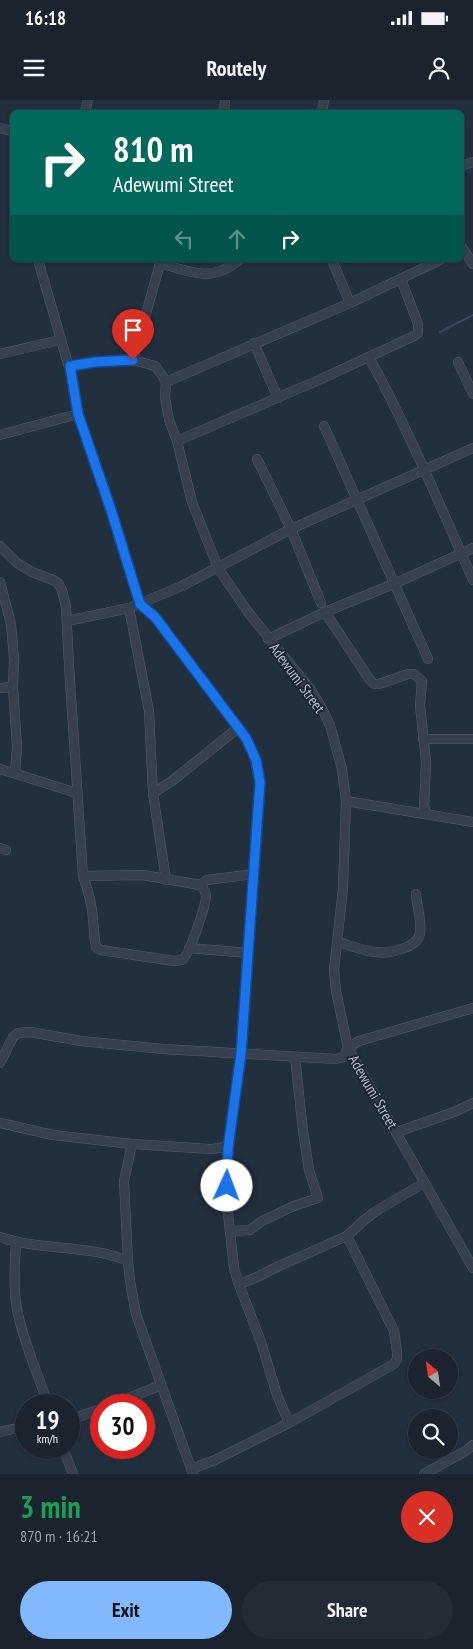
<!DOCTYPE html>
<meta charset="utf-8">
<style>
body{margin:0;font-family:"PT Sans Narrow",sans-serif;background:#232b36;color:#f1f3f6;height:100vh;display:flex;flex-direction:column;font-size:19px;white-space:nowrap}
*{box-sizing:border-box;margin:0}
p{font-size:16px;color:#9fa4aa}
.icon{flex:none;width:28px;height:28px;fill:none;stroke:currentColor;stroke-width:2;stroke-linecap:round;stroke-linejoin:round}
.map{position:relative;height:1374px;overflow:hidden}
.sheet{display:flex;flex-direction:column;background:#1a232e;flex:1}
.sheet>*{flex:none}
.guide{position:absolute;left:10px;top:10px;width:454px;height:152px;border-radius:8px;box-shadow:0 1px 4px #0004,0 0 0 1px #38404a;background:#00695c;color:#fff;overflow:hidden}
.needle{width:32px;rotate:331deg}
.tools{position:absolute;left:408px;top:1249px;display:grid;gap:10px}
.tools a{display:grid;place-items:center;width:50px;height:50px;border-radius:50%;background:#1a232e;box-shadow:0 1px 4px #0004,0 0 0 1px #38404a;font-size:25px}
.speed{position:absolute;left:15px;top:1294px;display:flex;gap:10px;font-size:25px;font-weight:700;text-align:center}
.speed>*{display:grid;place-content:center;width:65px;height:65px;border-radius:50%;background:#1a232e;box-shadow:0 1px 4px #0004,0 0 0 1px #38404a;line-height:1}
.speed small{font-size:12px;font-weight:400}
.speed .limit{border:8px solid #d22;background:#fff;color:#111}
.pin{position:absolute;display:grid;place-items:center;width:42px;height:42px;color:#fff;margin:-51px -21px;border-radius:50% 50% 50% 0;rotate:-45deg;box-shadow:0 0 5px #0007}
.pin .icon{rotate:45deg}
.me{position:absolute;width:55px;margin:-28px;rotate:2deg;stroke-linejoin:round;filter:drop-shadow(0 0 4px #0008)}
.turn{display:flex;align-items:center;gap:18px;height:105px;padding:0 20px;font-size:22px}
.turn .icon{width:65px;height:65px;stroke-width:2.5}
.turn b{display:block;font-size:35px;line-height:42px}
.lanes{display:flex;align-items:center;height:48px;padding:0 20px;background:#0003;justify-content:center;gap:25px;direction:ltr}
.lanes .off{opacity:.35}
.round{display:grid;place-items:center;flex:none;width:52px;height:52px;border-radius:26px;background:#232b36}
.overview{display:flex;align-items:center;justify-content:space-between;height:85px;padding:0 20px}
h1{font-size:30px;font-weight:800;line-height:38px;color:#1e9e55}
.cta{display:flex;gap:10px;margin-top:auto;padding:10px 20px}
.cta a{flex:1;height:58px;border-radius:30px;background:#82b8fc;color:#111;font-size:20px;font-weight:800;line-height:58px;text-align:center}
.cta a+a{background:#232b36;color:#f1f3f6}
.status{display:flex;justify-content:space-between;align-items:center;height:35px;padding:0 25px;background:#1a232e;direction:ltr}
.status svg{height:14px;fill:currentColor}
header{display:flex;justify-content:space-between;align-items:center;height:65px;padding:0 20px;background:#1a232e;font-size:22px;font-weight:800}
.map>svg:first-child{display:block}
</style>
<div class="status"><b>16:18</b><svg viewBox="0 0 49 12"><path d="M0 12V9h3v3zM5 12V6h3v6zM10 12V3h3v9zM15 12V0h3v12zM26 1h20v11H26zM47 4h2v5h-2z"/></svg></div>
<header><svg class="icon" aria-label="menu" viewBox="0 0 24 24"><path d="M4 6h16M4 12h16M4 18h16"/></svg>Routely<svg class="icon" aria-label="person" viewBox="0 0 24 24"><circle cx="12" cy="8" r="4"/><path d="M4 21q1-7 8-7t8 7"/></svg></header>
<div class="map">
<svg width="473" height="1374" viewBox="0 0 473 1374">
<rect width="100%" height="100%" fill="#222f3d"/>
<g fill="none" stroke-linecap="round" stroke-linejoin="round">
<path stroke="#354b65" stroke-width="2" d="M440,232L473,215"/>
<defs>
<g id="minor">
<path d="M85,12L88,0"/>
<path d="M224,12L225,0"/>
<path d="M322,12L324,0"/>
<path d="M0,28L12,31"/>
<path d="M461,66L473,62"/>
<path d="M461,146L473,164"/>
<path d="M38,160L68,264L70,266H74L95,262L133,260L155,266L162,275L166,282L165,297L169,320L177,341L192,402L218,468L248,512L311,590L321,607L330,625L342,669L346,701L343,788L334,870L336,891L348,948L473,1168"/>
<path d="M332,160L350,203"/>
<path d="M160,163C190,172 212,183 239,160"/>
<path d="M254,243L278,298"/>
<path d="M0,254L60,240"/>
<path d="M369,257C408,329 440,405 473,480"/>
<path d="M133,260L161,160"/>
<path d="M458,262L473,294"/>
<path d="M70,266L78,314L111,410L140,504L155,517L246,638L255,660L260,682L241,954L228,1047L227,1104L234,1168L238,1182L261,1242L277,1295L289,1323"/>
<path d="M166,282L350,203L440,160"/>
<path d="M324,326L428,559"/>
<path d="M0,335L78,314"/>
<path d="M177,341L321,279L414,236L418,233V224L401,179"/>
<path d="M257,359L291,429L321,503"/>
<path d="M0,446L17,463L32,472L53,480L58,483L62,490L66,507L69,566L83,776C88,790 92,804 93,819C94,829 94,837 96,847L101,850L174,861C174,861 181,860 182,860C189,856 206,805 206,796C206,791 203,788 200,785L143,775L83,776"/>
<path d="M0,482L11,524L14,559L13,587L17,647L15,673"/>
<path d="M129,508L149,611L153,693L166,780"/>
<path d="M325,512L370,580L374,584H379L408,574H414L422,581L420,605L426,662L424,707L427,714"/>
<path d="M67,521L129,508L182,486L291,429L473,348"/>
<path d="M268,539L325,512L396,483L473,448"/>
<path d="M0,588L13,587"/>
<path d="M423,639H473"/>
<path d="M0,669L77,693"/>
<path d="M153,693L172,681L238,628"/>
<path d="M346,701L473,722"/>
<path d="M0,748L6,750"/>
<path d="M200,785L207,780L254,774"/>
<path d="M338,842C350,845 363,851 376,852C388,854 418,848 420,833C422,821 417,806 416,794"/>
<path d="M189,848L248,853"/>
<path d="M0,963L13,937L18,933L30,932L81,941L163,949L336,959L344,957L348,948L359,941L473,908"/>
<path d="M0,1023L53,1035L132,1044L211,1049L228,1047"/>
<path d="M397,1032L454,1012L473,1003"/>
<path d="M132,1044L124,1081L128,1161L130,1181L136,1214L193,1374"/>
<path d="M230,1131L250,1130L262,1121L294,1106L318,1098L309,1070L303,1031L295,957"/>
<path d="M0,1137C41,1151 87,1144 128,1161"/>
<path d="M16,1142C15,1164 13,1187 17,1209C23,1242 38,1273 48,1305"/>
<path d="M238,1182H245L255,1178L279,1166L347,1136L362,1122L376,1111L424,1083"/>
<path d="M112,1305L161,1285"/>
<path d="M69,1320L101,1309"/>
<path d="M0,1332L26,1326"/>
<path d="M63,1348L73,1374"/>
<path d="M191,1369L215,1360L289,1323L394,1264L397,1259V1252L394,1231L347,1136"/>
<path d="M424,1374L464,1352L473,1345"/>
</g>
</defs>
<use href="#minor" stroke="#545e6b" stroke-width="10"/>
<use href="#minor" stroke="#36414d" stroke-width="9"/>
</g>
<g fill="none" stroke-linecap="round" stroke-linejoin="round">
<defs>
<path id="route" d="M133,260L95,262L70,266L78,314L111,410L140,504L155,517L246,638L256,660L260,682L241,954L228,1048L227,1086"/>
</defs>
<use href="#route" stroke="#114b97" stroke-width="12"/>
<use href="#route" stroke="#1a73e8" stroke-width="9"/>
</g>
<g text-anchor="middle" stroke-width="4" stroke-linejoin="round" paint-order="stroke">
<g font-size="15" fill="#b1bbc8" stroke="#1b2632">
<text transform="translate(297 578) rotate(54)" y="5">Adewumi Street</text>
<text transform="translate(373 992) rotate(60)" y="5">Adewumi Street</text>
</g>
</g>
</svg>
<div class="tools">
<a><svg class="needle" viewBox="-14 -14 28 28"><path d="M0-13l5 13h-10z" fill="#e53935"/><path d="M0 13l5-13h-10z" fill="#9fa4aa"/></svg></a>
<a><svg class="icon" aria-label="search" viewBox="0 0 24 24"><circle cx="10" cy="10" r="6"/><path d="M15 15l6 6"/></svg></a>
</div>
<div class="speed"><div>19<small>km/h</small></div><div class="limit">30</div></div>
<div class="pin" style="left:133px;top:260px;background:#d93025"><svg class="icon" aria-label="arrive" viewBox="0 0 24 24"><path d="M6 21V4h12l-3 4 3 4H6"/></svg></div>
<svg class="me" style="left:227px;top:1086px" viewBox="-20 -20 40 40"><circle r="19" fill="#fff"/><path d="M0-13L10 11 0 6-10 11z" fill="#1a73e8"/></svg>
<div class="guide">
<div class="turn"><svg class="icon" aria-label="right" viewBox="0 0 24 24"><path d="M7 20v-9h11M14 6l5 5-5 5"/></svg><div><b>810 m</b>Adewumi Street</div></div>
<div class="lanes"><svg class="icon off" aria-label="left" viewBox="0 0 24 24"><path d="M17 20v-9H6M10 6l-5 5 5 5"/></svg><svg class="icon off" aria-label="ahead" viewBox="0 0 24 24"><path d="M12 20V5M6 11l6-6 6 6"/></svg><svg class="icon" aria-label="right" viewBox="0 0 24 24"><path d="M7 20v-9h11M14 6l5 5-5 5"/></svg></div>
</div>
</div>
<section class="sheet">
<div class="overview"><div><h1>3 min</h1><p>870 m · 16:21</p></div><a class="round" style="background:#d93025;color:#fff"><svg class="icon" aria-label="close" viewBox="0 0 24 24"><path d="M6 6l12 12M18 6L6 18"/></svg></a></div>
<div class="cta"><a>Exit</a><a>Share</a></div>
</section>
